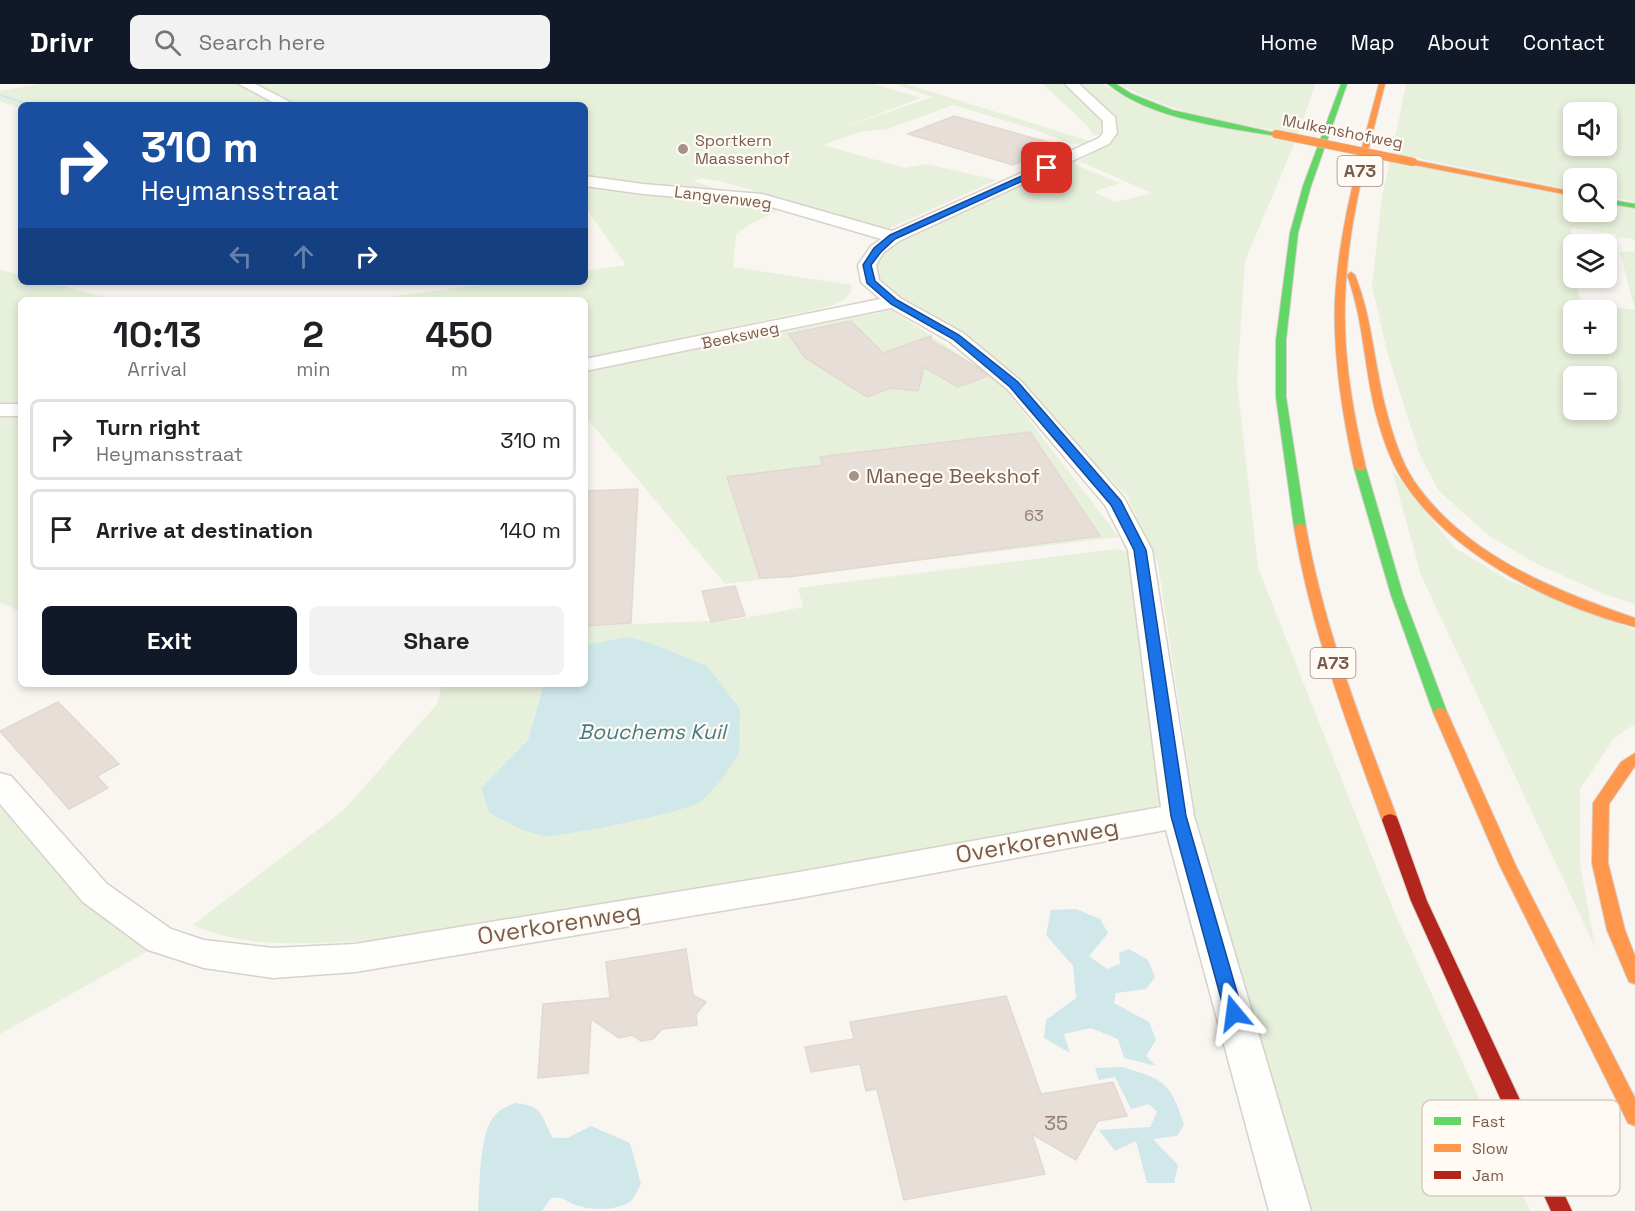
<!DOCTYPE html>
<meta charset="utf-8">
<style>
body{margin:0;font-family:"Space Grotesk",sans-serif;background:#f2f2f2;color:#202124;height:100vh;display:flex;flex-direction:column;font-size:22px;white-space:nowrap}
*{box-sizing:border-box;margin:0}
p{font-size:20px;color:#757577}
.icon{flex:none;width:33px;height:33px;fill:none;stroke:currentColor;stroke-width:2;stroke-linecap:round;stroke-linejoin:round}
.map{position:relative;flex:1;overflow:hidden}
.drawer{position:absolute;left:18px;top:213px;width:570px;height:390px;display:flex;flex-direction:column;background:#fff;border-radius:9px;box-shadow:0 3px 9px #0003}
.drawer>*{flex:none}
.top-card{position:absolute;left:18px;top:18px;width:570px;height:183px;border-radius:9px;box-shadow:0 3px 9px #0003;background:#1a4fa0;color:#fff;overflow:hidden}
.buttons{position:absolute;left:1563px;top:18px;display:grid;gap:12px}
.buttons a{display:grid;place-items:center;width:54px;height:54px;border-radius:9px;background:#fff;box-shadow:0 3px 9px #0003;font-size:30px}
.pin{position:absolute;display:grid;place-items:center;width:51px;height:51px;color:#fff;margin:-26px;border-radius:12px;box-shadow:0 3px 9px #0006}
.me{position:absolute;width:66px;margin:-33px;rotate:344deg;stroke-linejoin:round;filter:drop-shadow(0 0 4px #0008)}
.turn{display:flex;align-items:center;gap:21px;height:126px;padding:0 24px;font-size:27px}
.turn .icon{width:78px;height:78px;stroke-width:2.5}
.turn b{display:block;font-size:42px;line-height:51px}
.lanes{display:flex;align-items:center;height:57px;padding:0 24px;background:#0003;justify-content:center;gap:30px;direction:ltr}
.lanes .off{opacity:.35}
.eta{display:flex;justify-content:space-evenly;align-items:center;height:102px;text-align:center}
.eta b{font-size:36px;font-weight:700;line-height:42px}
.button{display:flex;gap:12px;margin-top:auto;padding:12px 24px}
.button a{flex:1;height:69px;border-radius:9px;background:#111827;color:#fff;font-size:24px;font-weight:700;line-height:69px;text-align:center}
.button a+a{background:#f2f2f2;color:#202124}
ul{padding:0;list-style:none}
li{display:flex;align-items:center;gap:18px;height:81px;margin:0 12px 9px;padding:0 12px;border:3px solid #e0e0e0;border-radius:9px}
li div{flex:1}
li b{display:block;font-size:22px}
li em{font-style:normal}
header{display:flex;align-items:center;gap:36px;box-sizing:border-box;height:84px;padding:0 30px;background:#111827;color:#fff}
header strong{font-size:28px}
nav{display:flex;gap:33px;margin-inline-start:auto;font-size:21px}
.search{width:420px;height:54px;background:#f2f2f2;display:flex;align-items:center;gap:15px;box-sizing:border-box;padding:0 21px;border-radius:9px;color:#757577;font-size:22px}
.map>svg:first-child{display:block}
</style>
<header>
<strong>Drivr</strong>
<div class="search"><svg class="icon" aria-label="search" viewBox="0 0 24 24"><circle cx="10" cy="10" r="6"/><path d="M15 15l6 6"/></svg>Search here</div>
<nav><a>Home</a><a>Map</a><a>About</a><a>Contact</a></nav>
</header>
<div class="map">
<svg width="1635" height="1127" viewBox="0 0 1635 1127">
<rect width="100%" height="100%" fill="#f9f5f0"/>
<g fill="#e7f0db" fill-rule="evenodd">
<path d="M39,0H874L921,14L833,47L932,13L895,0H906L1093,58L1083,61L1069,59L1036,46L953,21L887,45L859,48L823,61L905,84L926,80L996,96L888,145L723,98L701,94L693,97L749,115L785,123L750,140L736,150L733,183L851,201L852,207L843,217L828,223L585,274V216H366L501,198H585V187L626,181L585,123V21H21V25L0,17V7Z"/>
<path d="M1043,0H1065L1105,38L1102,50L1093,51L1089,43Z"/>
<path d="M1079,0H1102L1133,18L1295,58L1245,177L1237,298L1258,484L1393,825L1530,1127H1310L1195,729L1158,479L1127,412L993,273C986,267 979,260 971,256C943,239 885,218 874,187L884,165L896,154L1069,78L1120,99L1093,108L1116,118L1152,109L1079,77L1115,55L1119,49L1115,37Z"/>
<path d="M1119,0H1315L1298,51C1237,39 1174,31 1119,0Z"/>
<path d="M1406,0H1635V118L1607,112L1606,94H1574L1573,106L1392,69ZM1574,28H1606V62H1574Z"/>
<path d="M1390,77L1573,113L1574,128H1606L1607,120L1635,125V158L1633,155L1617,153L1616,150L1571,144L1574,194H1576L1580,218L1635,226L1620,168L1635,167V520L1606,511L1537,480L1488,451L1438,406L1419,369L1388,271L1372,202L1382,112ZM1574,226H1606V260H1574ZM1574,292H1606V326H1574Z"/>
<path d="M0,186L21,191V198H47L115,216H21V319H0Z"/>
<path d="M892,226L998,296L1119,453L725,500L585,332V288Z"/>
<path d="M21,331V433L17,440L21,442V528L0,518V332Z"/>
<path d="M1392,386L1455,464L1506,495L1635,546V640L1614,654L1580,705V780L1595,863L1421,491Z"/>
<path d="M1116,465L1128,468L1165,713L1150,728L378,857C317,858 249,867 193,841L345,725L437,620L442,600H544L528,656L481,704L489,729L522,746L547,753L602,744L669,729L625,553L585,561V542L734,536L803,523L798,504Z"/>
<path d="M0,716L84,817L148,867L0,950Z"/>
</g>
<g fill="#d0e8ea">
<path d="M625,553L648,558L707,582L740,625L739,669L723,694L700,719L669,729L602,744L547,753L522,746L489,729L481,704L528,656L544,600H585V561Z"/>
<path d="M1076,825L1100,835L1108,849L1089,872L1107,885L1120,880L1119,869L1129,865L1148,876L1155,893L1146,905L1116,909L1114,919L1149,938L1156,956L1146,972L1156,982L1124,974L1118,955L1091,944L1064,950L1070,969L1044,954L1046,936L1076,914L1073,882L1046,851L1051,826Z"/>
<path d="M1122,983C1163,995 1171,998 1184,1041L1177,1052L1153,1055L1178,1081L1174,1099H1147L1136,1057L1115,1067L1099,1046L1150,1043L1157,1028L1149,1020L1131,1025L1115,993L1099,996L1095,984Z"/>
<path d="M515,1019C545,1022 540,1032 553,1054H567L591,1042L630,1059L641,1100C638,1105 635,1112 631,1117C618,1127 590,1127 573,1120C565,1116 561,1112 551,1114L542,1127H478C480,1103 479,1054 492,1035C498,1026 506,1023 515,1019Z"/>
</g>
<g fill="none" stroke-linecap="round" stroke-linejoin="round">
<g fill="#d0e8ea" fill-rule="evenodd">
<path d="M0,10L31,20V21H25L0,12Z"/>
<path d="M585,115L588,116L589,117L585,119Z"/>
<path d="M621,266L624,268L623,269L585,277V273Z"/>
</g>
</g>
<g fill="#e6ded7" stroke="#e2d8d2" stroke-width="1.5">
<path d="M954,32L1058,61L1013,81L908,50Z"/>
<path d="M851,237L883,269L931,252L930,256L977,283L987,292L958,303L924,283L918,307L891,304L867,313L804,273L789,250Z"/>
<path d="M1030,348L1100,452L788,493L760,494L727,393L823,381L820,373Z"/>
<path d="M638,405L631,539L585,542V407Z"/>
<path d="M735,502L745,532L711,538L702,507Z"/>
<path d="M58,618L119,680L97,692L108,704L69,725L0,647Z"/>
<path d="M686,865L693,911L706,918L696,930L697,941L662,945L653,955L641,957L632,951L619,954L591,935L588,989L538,994L543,920L610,914L606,878Z"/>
<path d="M1006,912L1041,1010L1113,998L1127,1032L1098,1037L1076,1076L1032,1050L1045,1090L904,1116L877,1005L866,1007L860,980L811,988L805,963L854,955L850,938Z"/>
</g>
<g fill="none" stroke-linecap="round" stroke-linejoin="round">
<defs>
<g id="street">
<path d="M239,0H255L296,21H278Z"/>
<path d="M1065,0H1079L1115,33L1117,49L1109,60L899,157L883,169L876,181L879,196L900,214L963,249L1021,297L1124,414L1152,466L1194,732L1311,1127H1269L1166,746L799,814L355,888L273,894L204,884L148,866L83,818L0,720V689L11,692L107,800L171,845L204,856L273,864L355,860L799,788L1161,723L1128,466L1105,421L1007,305L949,257L891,224L585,287V275L880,215L861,198L858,181L871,162L881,155L761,120L643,110L585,102V92L643,100L762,110L892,147L1099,54L1103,49V37Z"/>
<rect x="0" y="320" width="21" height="12"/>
</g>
<g id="fast">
<path d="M1108,0H1116L1132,10L1172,26L1280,50L1276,52C1223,43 1150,35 1108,0Z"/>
<path d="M1341,0H1347L1311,102L1298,149L1286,256V313L1306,443L1300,447L1294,443L1276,313V256L1290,149L1303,102Z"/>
<path d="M1606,115L1635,120V124L1606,119Z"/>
<path d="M1360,381L1366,384L1403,511L1447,628L1445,631H1435L1433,628L1391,511L1354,384Z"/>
</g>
<g id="slow">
<path d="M1379,0H1385C1367,71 1347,142 1345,216C1343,273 1353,329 1366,384L1360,387L1354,384C1342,329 1333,272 1335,216C1339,142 1360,71 1379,0Z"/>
<path d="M1413,76L1574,108V112L1410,80L1409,78Z"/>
<path d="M1351,188L1355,191C1373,236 1374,283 1387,329C1393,352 1401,377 1414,397C1465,471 1553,506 1635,534V543C1551,521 1452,472 1403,397C1390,377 1382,352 1376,330C1364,284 1364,236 1347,191Z"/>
<path d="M1300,439L1306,443C1324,545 1362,640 1398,736L1396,740L1390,742L1384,740L1382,736C1347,640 1311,545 1294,443Z"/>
<path d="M1440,623L1447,628L1516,782L1635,1014V1042L1628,1039L1500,782L1433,628Z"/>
<path d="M1635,669V682L1609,720L1608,779L1625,846L1635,872V900L1629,898L1607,846L1592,779L1593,719L1621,678Z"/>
</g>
<path id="jam" d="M1390,730L1396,732L1398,736L1427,817L1572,1127H1551L1411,817L1382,736L1384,732Z"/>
</defs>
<use href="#street" stroke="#d7d1cb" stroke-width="3"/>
<use href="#fast" stroke="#d9d2cb" stroke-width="2"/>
<use href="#slow" stroke="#d9d2cb" stroke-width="2"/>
<use href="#jam" stroke="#d9d2cb" stroke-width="2"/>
<use href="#street" fill="#fefefd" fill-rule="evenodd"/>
<use href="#fast" fill="#63d668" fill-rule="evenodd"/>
<use href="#slow" fill="#ff974d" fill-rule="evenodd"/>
<use href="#jam" fill="#b3261e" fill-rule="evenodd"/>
<defs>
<path id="slow-bridge" d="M1276,50L1413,78"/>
</defs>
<use href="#slow-bridge" stroke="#d9d2cb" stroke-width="9" stroke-linecap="butt"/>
<use href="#slow-bridge" stroke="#ff974d" stroke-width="8"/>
</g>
<path fill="#1a73e8" stroke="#114b97" stroke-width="1.5" d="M1044,82L1051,84L895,155L881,168L871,181L875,197L897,216L959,251L1018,298L1121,417L1146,466L1186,732L1243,929L1240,934L1234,937L1227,934L1225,929L1171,732L1134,466L1111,421L1010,303L953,255L891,220L867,199L863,181L874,164L890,151Z"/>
<g fill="#a69286" stroke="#fffaf3" stroke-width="2">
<circle cx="683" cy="65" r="6"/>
<circle cx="854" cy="392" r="6"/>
</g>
<g text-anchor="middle" stroke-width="4.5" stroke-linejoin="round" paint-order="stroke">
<g font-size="16" fill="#7a5c4d" stroke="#fffaf3">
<text transform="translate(1343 47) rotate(11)" y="6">Mulkenshofweg</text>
<text transform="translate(723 113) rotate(7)" y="6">Langvenweg</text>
<text transform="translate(740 251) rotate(-12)" y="6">Beeksweg</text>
</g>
<g font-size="16" fill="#7a5c4d" stroke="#fffaf3" text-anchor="start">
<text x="695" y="62">Sportkern<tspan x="695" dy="18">Maassenhof</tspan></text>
</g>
<g font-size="16" fill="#977e72">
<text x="1034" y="437">63</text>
</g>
<g fill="#fffaf3" stroke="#a28b7f" stroke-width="1.5">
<rect x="1337.5" y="72" width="45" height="30" rx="4.5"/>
<rect x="1310.5" y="564" width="45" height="30" rx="4.5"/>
</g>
<g font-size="18" font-weight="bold" fill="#7a5c4d">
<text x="1360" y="93">A73</text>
<text x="1333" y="585">A73</text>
</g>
<g font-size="20" fill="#7a5c4d" stroke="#fffaf3" text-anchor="start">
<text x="866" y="399">Manege Beekshof</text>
</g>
<g font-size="20" fill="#977e72">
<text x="1056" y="1046">35</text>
</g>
<g font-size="21" font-style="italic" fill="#437c86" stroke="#fffaf3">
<text x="652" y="655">Bouchems Kuil</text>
</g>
<g font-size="24" fill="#7a5c4d" stroke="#fffaf3">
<text transform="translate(1037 757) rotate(-10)" y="8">Overkorenweg</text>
<text transform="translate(559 840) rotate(-9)" y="8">Overkorenweg</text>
</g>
</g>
<rect x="1422" y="1016" width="198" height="96" rx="9" fill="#fffaf3" stroke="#d7cbc1" stroke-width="1.5"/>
<rect x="1434" y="1033" width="27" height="8" fill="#63d668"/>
<rect x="1434" y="1060" width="27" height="8" fill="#ff974d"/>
<rect x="1434" y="1087" width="27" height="8" fill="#b3261e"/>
<g font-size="16" fill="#7a5c4d">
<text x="1472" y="1043">Fast</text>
<text x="1472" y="1070">Slow</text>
<text x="1472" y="1097">Jam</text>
</g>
</svg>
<div class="buttons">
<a><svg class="icon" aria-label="sound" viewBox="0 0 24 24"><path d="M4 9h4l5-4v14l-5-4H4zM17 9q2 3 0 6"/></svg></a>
<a><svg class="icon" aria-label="search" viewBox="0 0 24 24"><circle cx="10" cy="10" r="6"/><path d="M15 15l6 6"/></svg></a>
<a><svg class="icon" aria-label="layers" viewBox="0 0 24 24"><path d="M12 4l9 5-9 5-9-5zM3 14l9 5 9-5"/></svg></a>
<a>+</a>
<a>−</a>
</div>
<div class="pin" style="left:1047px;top:84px;background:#d93025"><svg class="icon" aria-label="arrive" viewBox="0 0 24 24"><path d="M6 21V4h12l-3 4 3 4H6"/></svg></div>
<svg class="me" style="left:1234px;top:929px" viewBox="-20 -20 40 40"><path d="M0-17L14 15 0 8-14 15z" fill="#1a73e8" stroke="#fff" stroke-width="4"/></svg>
<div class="top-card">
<div class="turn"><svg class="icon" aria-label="right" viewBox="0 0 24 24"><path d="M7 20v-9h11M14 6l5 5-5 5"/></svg><div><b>310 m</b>Heymansstraat</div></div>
<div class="lanes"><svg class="icon off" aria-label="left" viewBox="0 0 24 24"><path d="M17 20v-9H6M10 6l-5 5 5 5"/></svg><svg class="icon off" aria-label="ahead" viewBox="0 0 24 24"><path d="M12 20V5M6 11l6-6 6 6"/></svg><svg class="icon" aria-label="right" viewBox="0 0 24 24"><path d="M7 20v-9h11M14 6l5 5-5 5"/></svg></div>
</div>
<section class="drawer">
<div class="eta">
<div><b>10:13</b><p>Arrival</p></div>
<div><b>2</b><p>min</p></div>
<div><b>450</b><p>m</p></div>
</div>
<ul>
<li><svg class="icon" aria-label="right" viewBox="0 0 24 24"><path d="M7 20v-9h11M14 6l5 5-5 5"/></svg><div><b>Turn right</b><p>Heymansstraat</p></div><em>310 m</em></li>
<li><svg class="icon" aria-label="arrive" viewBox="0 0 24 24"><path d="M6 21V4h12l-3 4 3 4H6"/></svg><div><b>Arrive at destination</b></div><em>140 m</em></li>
</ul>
<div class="button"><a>Exit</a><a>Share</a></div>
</section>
</div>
